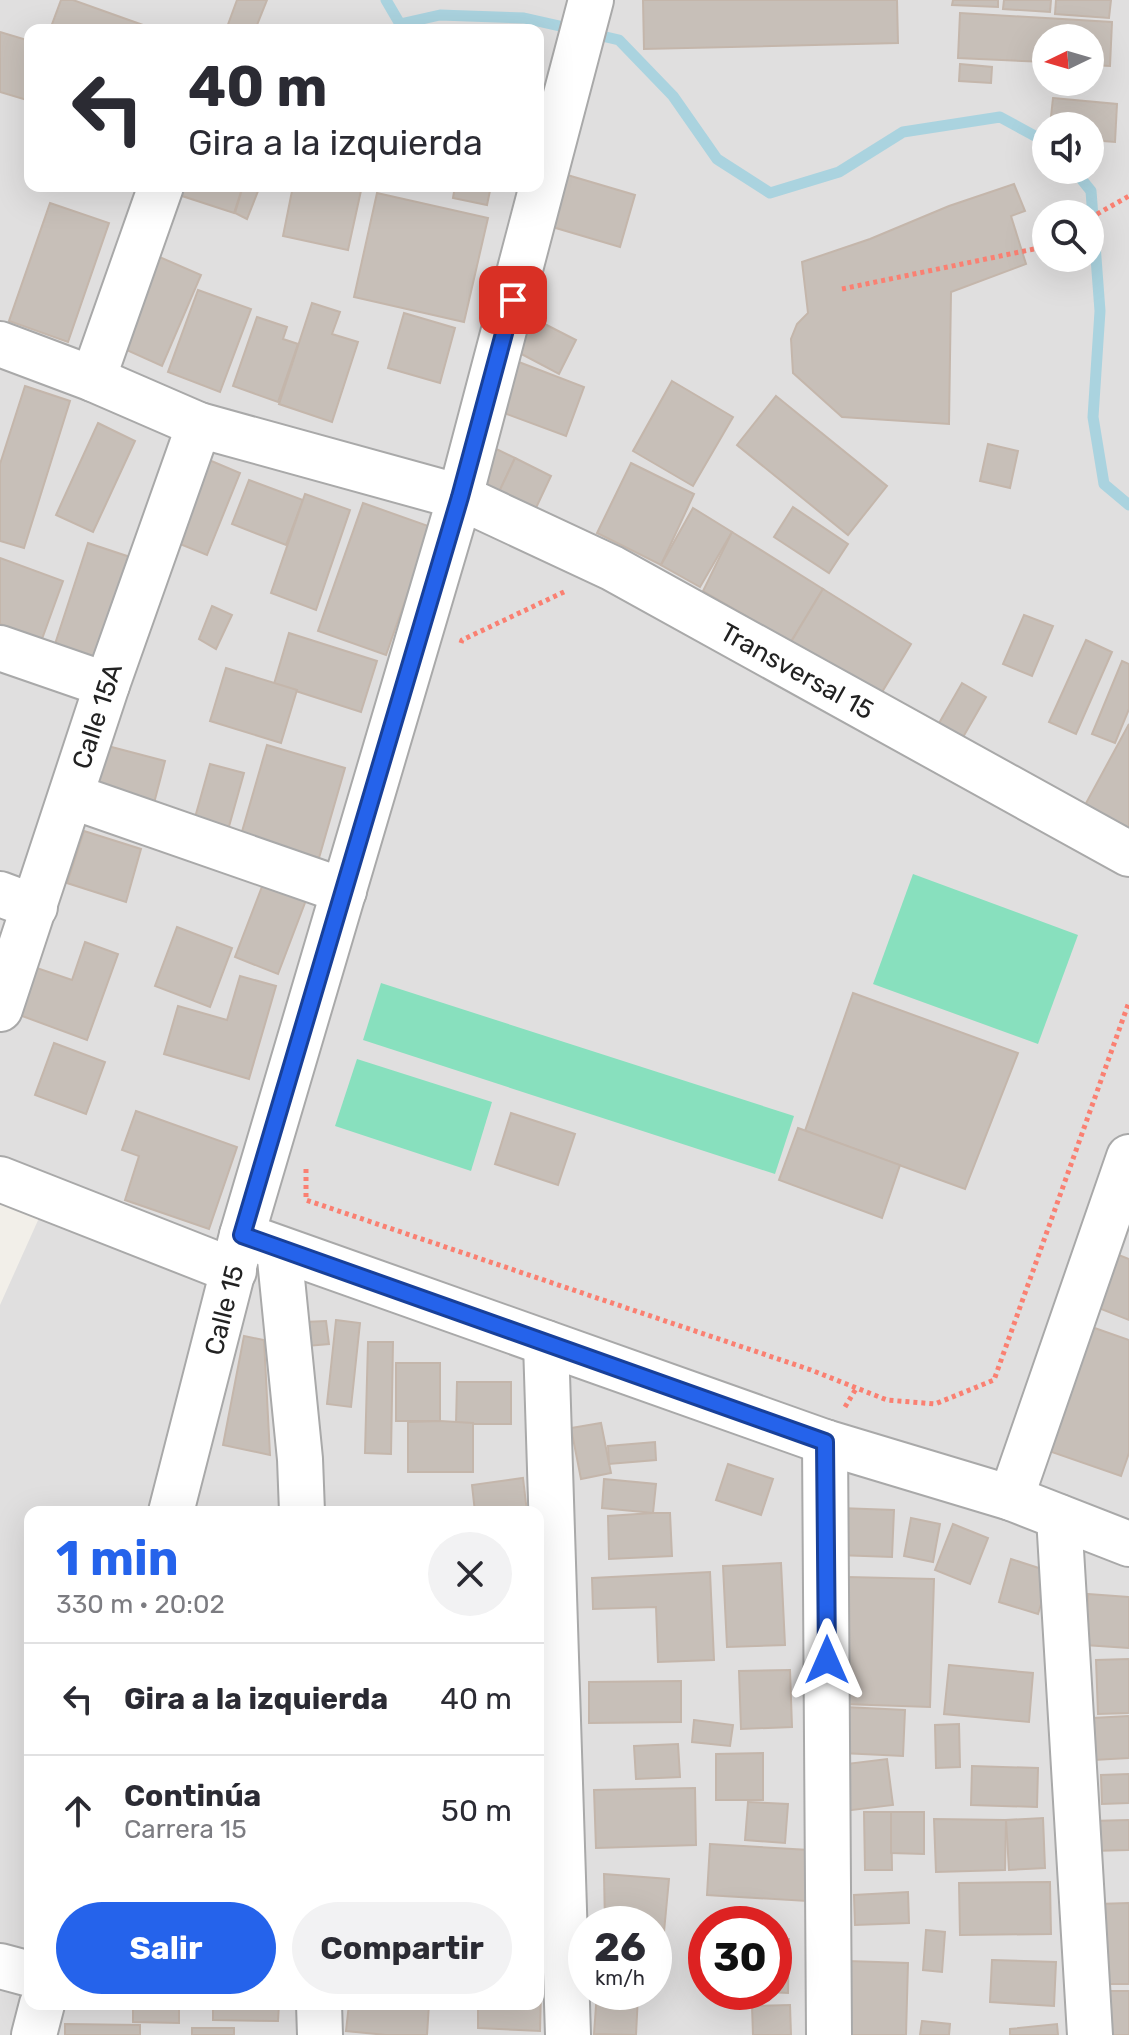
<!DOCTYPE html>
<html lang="es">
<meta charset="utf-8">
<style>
body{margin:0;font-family:Rubik,sans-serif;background:#f2f2f3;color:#2b2b33;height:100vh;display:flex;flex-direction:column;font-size:30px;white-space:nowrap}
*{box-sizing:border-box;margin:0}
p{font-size:26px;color:#7c7c81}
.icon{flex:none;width:44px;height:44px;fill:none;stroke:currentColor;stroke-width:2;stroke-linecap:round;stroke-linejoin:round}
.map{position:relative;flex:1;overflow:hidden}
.sheet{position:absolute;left:24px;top:1506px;width:520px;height:504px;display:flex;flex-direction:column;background:#fff;border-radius:16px;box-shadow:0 8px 32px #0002}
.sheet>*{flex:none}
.hud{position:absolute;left:24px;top:24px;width:520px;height:168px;border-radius:16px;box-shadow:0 8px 32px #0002;background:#fff;color:#2b2b33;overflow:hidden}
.needle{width:52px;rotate:265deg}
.tools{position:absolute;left:1032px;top:24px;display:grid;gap:16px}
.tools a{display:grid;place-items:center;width:72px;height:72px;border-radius:50%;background:#fff;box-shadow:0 8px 32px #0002;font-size:40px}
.speed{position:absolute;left:568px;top:1906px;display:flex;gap:16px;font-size:40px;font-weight:700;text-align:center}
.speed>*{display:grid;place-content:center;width:104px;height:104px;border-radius:50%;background:#fff;box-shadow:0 8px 32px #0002;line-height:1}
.speed small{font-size:20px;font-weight:400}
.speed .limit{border:12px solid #d22;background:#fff;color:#111}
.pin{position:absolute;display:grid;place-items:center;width:68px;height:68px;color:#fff;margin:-34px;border-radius:16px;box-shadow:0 4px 12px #0006}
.me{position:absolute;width:88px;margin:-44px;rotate:0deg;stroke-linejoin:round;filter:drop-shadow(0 0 6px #0008)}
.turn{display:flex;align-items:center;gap:28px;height:168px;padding:0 32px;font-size:36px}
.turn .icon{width:104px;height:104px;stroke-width:2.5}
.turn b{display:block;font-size:56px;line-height:68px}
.round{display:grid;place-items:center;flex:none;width:84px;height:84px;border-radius:42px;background:#f2f2f3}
.headline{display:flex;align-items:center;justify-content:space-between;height:136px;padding:0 32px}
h1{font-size:48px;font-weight:700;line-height:60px;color:#2563eb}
.button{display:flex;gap:16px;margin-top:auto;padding:16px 32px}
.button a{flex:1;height:92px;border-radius:48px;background:#2563eb;color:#fff;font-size:32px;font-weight:700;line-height:92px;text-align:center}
.button a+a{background:#f2f2f3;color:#2b2b33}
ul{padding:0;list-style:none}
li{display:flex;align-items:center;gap:24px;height:112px;padding:0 32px;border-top:2px solid #e1e1e2}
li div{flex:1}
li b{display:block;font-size:30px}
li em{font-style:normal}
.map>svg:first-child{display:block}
</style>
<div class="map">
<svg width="1129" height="2035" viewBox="0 0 1129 2035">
<rect width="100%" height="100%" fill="#f2efe9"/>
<path fill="#e0dfdf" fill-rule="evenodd" d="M0,0H1129V2035H0V1305L48,1198L0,1194ZM30,30H538V186H30ZM1046,38H1090V82H1046ZM1046,126H1090V170H1046ZM1046,214H1090V258H1046ZM30,1512H538V2004H30ZM586,1924H654V1992H586ZM706,1924H774V1992H706Z"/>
<g fill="#88e0be">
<path d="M913,874L1078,935L1038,1044L873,984Z"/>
<path d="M381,983L794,1116L775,1174L363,1040Z"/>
<path d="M357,1059L492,1102L471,1171L335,1126Z"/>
</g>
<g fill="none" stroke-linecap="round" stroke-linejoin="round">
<g stroke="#aad3df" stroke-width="11">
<path d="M386,0L400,24L440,15L524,18L573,29"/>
<path d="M589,33L619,40L673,96L717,159L770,193L839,172L903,132L1000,117L1046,142"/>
<path d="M1074,170L1091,191L1100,311L1093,417L1104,484L1129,505"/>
</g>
</g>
<g fill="#c7bfb8" stroke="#c4b6ab" stroke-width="2">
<path d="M61,0H73L157,30H58L51,27Z"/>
<path d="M237,0H267L255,30H226Z"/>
<path d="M643,0H897L898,43L644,49Z"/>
<path d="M953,0H998V7L952,5Z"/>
<path d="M1004,0H1051L1050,12L1003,9Z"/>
<path d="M1056,0H1111L1109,18L1055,14Z"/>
<path d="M960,13L1112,22L1110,66L1090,65V38H1046V62L958,58Z"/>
<path d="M0,32L30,41V101L0,92Z"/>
<path d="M960,64L992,67L991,83L959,81Z"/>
<path d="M1053,98L1117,104L1115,142L1090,140V126H1050Z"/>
<path d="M564,174L635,195L620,247L549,226Z"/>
<path d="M1014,184L1025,211L1011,216L1026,264L951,292L949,424L842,417L793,373L791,339L797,324L808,313L802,262L870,239L949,206Z"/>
<path d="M179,186H243L234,213L176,194Z"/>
<path d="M243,186H260L247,219L235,213Z"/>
<path d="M293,186H362L348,250L283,236Z"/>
<path d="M455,186H491L487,205L453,198Z"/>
<path d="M377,193L488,218L464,322L354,297Z"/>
<path d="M50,203L109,223L68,342L9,321Z"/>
<path d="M148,252L201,275L162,366L109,342Z"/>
<path d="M198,290L251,309L220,392L168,372Z"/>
<path d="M312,303L340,312L332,334L358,342L332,422L279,404Z"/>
<path d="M404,313L455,328L440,383L388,368Z"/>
<path d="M529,316L576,340L559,374L512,349Z"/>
<path d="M257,317L287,327L283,339L298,344L278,402L233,386Z"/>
<path d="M511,359L584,387L566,436L493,409Z"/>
<path d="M672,381L733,417L693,486L633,451Z"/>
<path d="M25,386L70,401L24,548L0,541V464Z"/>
<path d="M776,396L887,486L848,535L737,445Z"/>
<path d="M98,423L135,441L93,532L56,515Z"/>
<path d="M988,444L1018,451L1010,488L980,481Z"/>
<path d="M490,446L515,458L499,492L473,480Z"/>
<path d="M515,458L551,476L535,510L499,492Z"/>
<path d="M209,460L240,473L207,555L175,542Z"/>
<path d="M631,463L694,494L661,565L597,533Z"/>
<path d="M249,480L303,500L286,545L232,524Z"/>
<path d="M305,494L350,510L316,610L271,593Z"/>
<path d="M363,503L431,527L386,655L318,631Z"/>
<path d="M793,507L848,544L829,573L774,537Z"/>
<path d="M693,508L732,532L700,587L661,565Z"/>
<path d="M732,532L823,589L791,642L703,591Z"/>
<path d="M88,543L133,558L100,659L55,644Z"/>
<path d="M0,558L63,581L42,639L0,624Z"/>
<path d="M823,589L911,644L879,697L791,642Z"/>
<path d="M212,606L232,615L216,649L199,639Z"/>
<path d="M1024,615L1053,626L1032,676L1003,664Z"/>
<path d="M289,633L377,661L361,712L274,684Z"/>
<path d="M1086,640L1112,652L1076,734L1049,722Z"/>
<path d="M1122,661L1129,664V709L1115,743L1092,734Z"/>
<path d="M226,668L297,690L281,743L210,721Z"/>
<path d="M962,683L986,697L962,739L938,725Z"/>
<path d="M1129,724V829L1085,805Z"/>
<path d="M104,745L165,761L153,807L92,791Z"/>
<path d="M267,745L345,768L319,858L241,835Z"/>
<path d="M210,764L244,773L228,830L194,821Z"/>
<path d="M84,831L141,849L126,902L67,883Z"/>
<path d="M263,884L306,900L278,974L235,957Z"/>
<path d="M177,927L232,948L210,1007L155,986Z"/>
<path d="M85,942L118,954L87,1040L14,1013L31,966L72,980Z"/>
<path d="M240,976L276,986L249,1079L164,1054L178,1006L227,1020Z"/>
<path d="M853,993L1018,1053L965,1189L805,1131Z"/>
<path d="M54,1043L105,1062L86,1114L35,1095Z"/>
<path d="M136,1111L237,1147L209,1229L125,1200L139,1156L122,1150Z"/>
<path d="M511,1113L575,1134L558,1185L495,1164Z"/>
<path d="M798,1128L900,1165L882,1218L779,1180Z"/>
<path d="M1111,1252L1129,1259V1320L1091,1305Z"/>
<path d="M336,1320L360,1323L351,1407L327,1404Z"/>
<path d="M326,1321L329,1344L307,1346L304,1322Z"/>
<path d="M1086,1325L1129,1340V1453L1121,1476L1043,1449Z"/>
<path d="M244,1336L264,1340L270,1455L223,1445Z"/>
<path d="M368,1342H393L391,1454L365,1453Z"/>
<rect x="396" y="1363" width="44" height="58"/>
<path d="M457,1382H511V1424H456Z"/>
<path d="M440,1421L473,1423V1472H408V1422Z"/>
<path d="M601,1423L611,1473L581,1479L571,1428Z"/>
<path d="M655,1442L656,1460L609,1464L608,1446Z"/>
<path d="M728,1464L773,1479L761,1515L716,1500Z"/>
<path d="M523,1478L527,1512H475L472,1485Z"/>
<path d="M604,1479L656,1484L653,1513L602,1508Z"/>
<path d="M839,1508L894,1510L892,1557L837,1555Z"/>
<path d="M653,1513H670L672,1556L609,1559L608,1516Z"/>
<path d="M911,1518L940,1524L933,1562L904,1556Z"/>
<path d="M953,1524L988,1538L970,1584L935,1570Z"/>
<path d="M1011,1559L1051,1572L1038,1614L999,1602Z"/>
<path d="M781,1563L785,1645L727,1647L723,1566Z"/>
<path d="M710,1572L714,1660L658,1662L656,1607L593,1609L592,1578Z"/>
<path d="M847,1577L934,1579L930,1707L843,1704Z"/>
<path d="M1088,1594L1129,1597V1648L1085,1645Z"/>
<path d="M1129,1659V1713L1098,1714L1096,1660Z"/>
<path d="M949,1665L1033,1673L1029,1722L944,1714Z"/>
<path d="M790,1670L792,1727L741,1729L739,1671Z"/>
<path d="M681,1681V1722L589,1723V1682Z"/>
<path d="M844,1707L905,1710L903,1756L842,1753Z"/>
<path d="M1129,1716V1758L1094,1760L1093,1718Z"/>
<path d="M694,1720L733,1725L730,1746L692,1742Z"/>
<path d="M959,1724L960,1767L936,1768L935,1725Z"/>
<path d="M678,1744L680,1777L636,1779L634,1746Z"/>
<path d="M763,1753V1800H716V1754Z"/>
<path d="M887,1759L893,1805L844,1811L838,1765Z"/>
<path d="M972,1766L1038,1768L1037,1807L971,1805Z"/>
<path d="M1129,1774V1803L1102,1804L1101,1775Z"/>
<path d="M695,1788L696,1845L596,1848L594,1790Z"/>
<path d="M748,1802L788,1804L785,1843L745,1840Z"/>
<path d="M864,1812H891L892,1870H865Z"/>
<path d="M891,1812H924V1854L891,1853Z"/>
<path d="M1043,1818L1045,1868L1009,1870L1006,1820Z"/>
<path d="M934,1819L1006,1820L1005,1870L936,1872Z"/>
<path d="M1129,1820V1850L1092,1851L1091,1821Z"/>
<path d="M710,1844L809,1850L807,1901L707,1895Z"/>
<path d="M604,1874L669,1879L660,1974H654V1924H605Z"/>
<path d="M1050,1882L1051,1934L960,1935L959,1883Z"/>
<path d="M908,1892L909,1923L855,1925L854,1895Z"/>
<path d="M1129,1903V1984H1099L1098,1904Z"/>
<path d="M926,1930L945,1932L942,1972L923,1970Z"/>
<path d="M774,1939H789L788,1993L767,1992H774Z"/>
<path d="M992,1960L1056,1962L1054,2006L990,2002Z"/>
<path d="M847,1961L908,1963L906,2035H845Z"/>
<path d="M538,1990L541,1991L540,2031L478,2028V2004H538Z"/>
<rect x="1108" y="1991" width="21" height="44"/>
<path d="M597,1992L638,1995L636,2035L594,2034Z"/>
<path d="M133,2004H179V2023L133,2022Z"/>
<path d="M213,2004H279L278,2021L213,2020Z"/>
<path d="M349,2004H429L427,2035H386L346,2031Z"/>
<path d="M790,2005L791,2035H753L752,2006Z"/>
<path d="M922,2021L950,2024L949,2035H920Z"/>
<path d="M65,2024L140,2025V2035H65Z"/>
<path d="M1057,2024L1058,2035H1010V2029Z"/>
<rect x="192" y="2028" width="42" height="7"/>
</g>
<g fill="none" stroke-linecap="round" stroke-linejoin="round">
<defs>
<g id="minor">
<path d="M0,344L93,379L199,425L460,497L612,568L1129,854"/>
<path d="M93,379L161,186"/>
<path d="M0,648L107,685"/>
<path d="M71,796L344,891"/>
<path d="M0,894L35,907"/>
<path d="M0,1009L107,685L199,425"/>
<path d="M0,1179L234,1271"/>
<path d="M242,1235L825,1442L1011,1498L1129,1544"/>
<path d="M279,1249L300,1459L302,1512"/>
<path d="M546,1343L568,2035"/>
<path d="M825,1442L829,2035"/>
<path d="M1011,1498L1129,1157"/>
<path d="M171,1512L242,1235L460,497L591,0"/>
<path d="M1059,1517L1090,2035"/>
<path d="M0,1966L30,1974"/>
<path d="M319,2004L320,2035"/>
<path d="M34,2035L42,2004"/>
</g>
</defs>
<use href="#minor" stroke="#a9a9a9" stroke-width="48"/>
<g stroke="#fa8072" stroke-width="5" stroke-dasharray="4 4" stroke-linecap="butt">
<path d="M1090,218L1129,196"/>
<path d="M842,289L1034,249L1046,242"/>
<path d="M461,643L462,640L566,591"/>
<path d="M306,1169V1200L811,1370L887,1400L935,1404L994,1380L1129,1002"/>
<path d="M845,1407L857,1387"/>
</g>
<use href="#minor" stroke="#fff" stroke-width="44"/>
</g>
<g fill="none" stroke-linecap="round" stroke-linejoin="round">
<defs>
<path id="route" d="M513,300L460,497L242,1235L825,1442L827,1660"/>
</defs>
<use href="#route" stroke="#184099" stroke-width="20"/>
<use href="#route" stroke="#2563eb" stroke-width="14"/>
</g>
<g text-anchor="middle" stroke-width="7" stroke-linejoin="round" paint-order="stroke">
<g font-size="26" fill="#222" stroke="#fff">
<text transform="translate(797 671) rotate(29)" y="9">Transversal 15</text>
<text transform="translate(97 716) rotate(-72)" y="9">Calle 15A</text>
<text transform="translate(224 1310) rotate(-76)" y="9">Calle 15</text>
</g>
</g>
</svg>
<div class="tools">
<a><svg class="needle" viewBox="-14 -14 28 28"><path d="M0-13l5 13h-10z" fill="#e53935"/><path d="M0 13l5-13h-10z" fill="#7c7c81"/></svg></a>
<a><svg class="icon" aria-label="sound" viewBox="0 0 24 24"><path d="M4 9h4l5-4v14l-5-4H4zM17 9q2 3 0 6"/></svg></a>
<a><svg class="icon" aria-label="search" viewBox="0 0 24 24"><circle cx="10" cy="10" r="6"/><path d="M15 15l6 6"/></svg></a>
</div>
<div class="speed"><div>26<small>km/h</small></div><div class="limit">30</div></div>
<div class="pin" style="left:513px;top:300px;background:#d93025"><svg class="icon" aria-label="arrive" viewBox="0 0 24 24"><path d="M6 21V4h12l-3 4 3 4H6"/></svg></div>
<svg class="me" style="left:827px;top:1660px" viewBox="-20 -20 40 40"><path d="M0-17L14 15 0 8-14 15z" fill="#2563eb" stroke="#fff" stroke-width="4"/></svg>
<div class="hud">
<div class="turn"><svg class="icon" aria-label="left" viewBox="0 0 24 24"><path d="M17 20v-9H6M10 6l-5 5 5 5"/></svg><div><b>40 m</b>Gira a la izquierda</div></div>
</div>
<section class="sheet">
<div class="headline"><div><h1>1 min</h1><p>330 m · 20:02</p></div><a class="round"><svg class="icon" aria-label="close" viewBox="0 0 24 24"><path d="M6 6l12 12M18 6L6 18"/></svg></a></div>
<ul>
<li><svg class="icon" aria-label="left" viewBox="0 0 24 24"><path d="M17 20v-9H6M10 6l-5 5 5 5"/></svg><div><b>Gira a la izquierda</b></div><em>40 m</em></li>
<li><svg class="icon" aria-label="ahead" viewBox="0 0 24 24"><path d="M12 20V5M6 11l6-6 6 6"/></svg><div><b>Continúa</b><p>Carrera 15</p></div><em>50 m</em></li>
</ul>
<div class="button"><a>Salir</a><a>Compartir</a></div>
</section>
</div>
